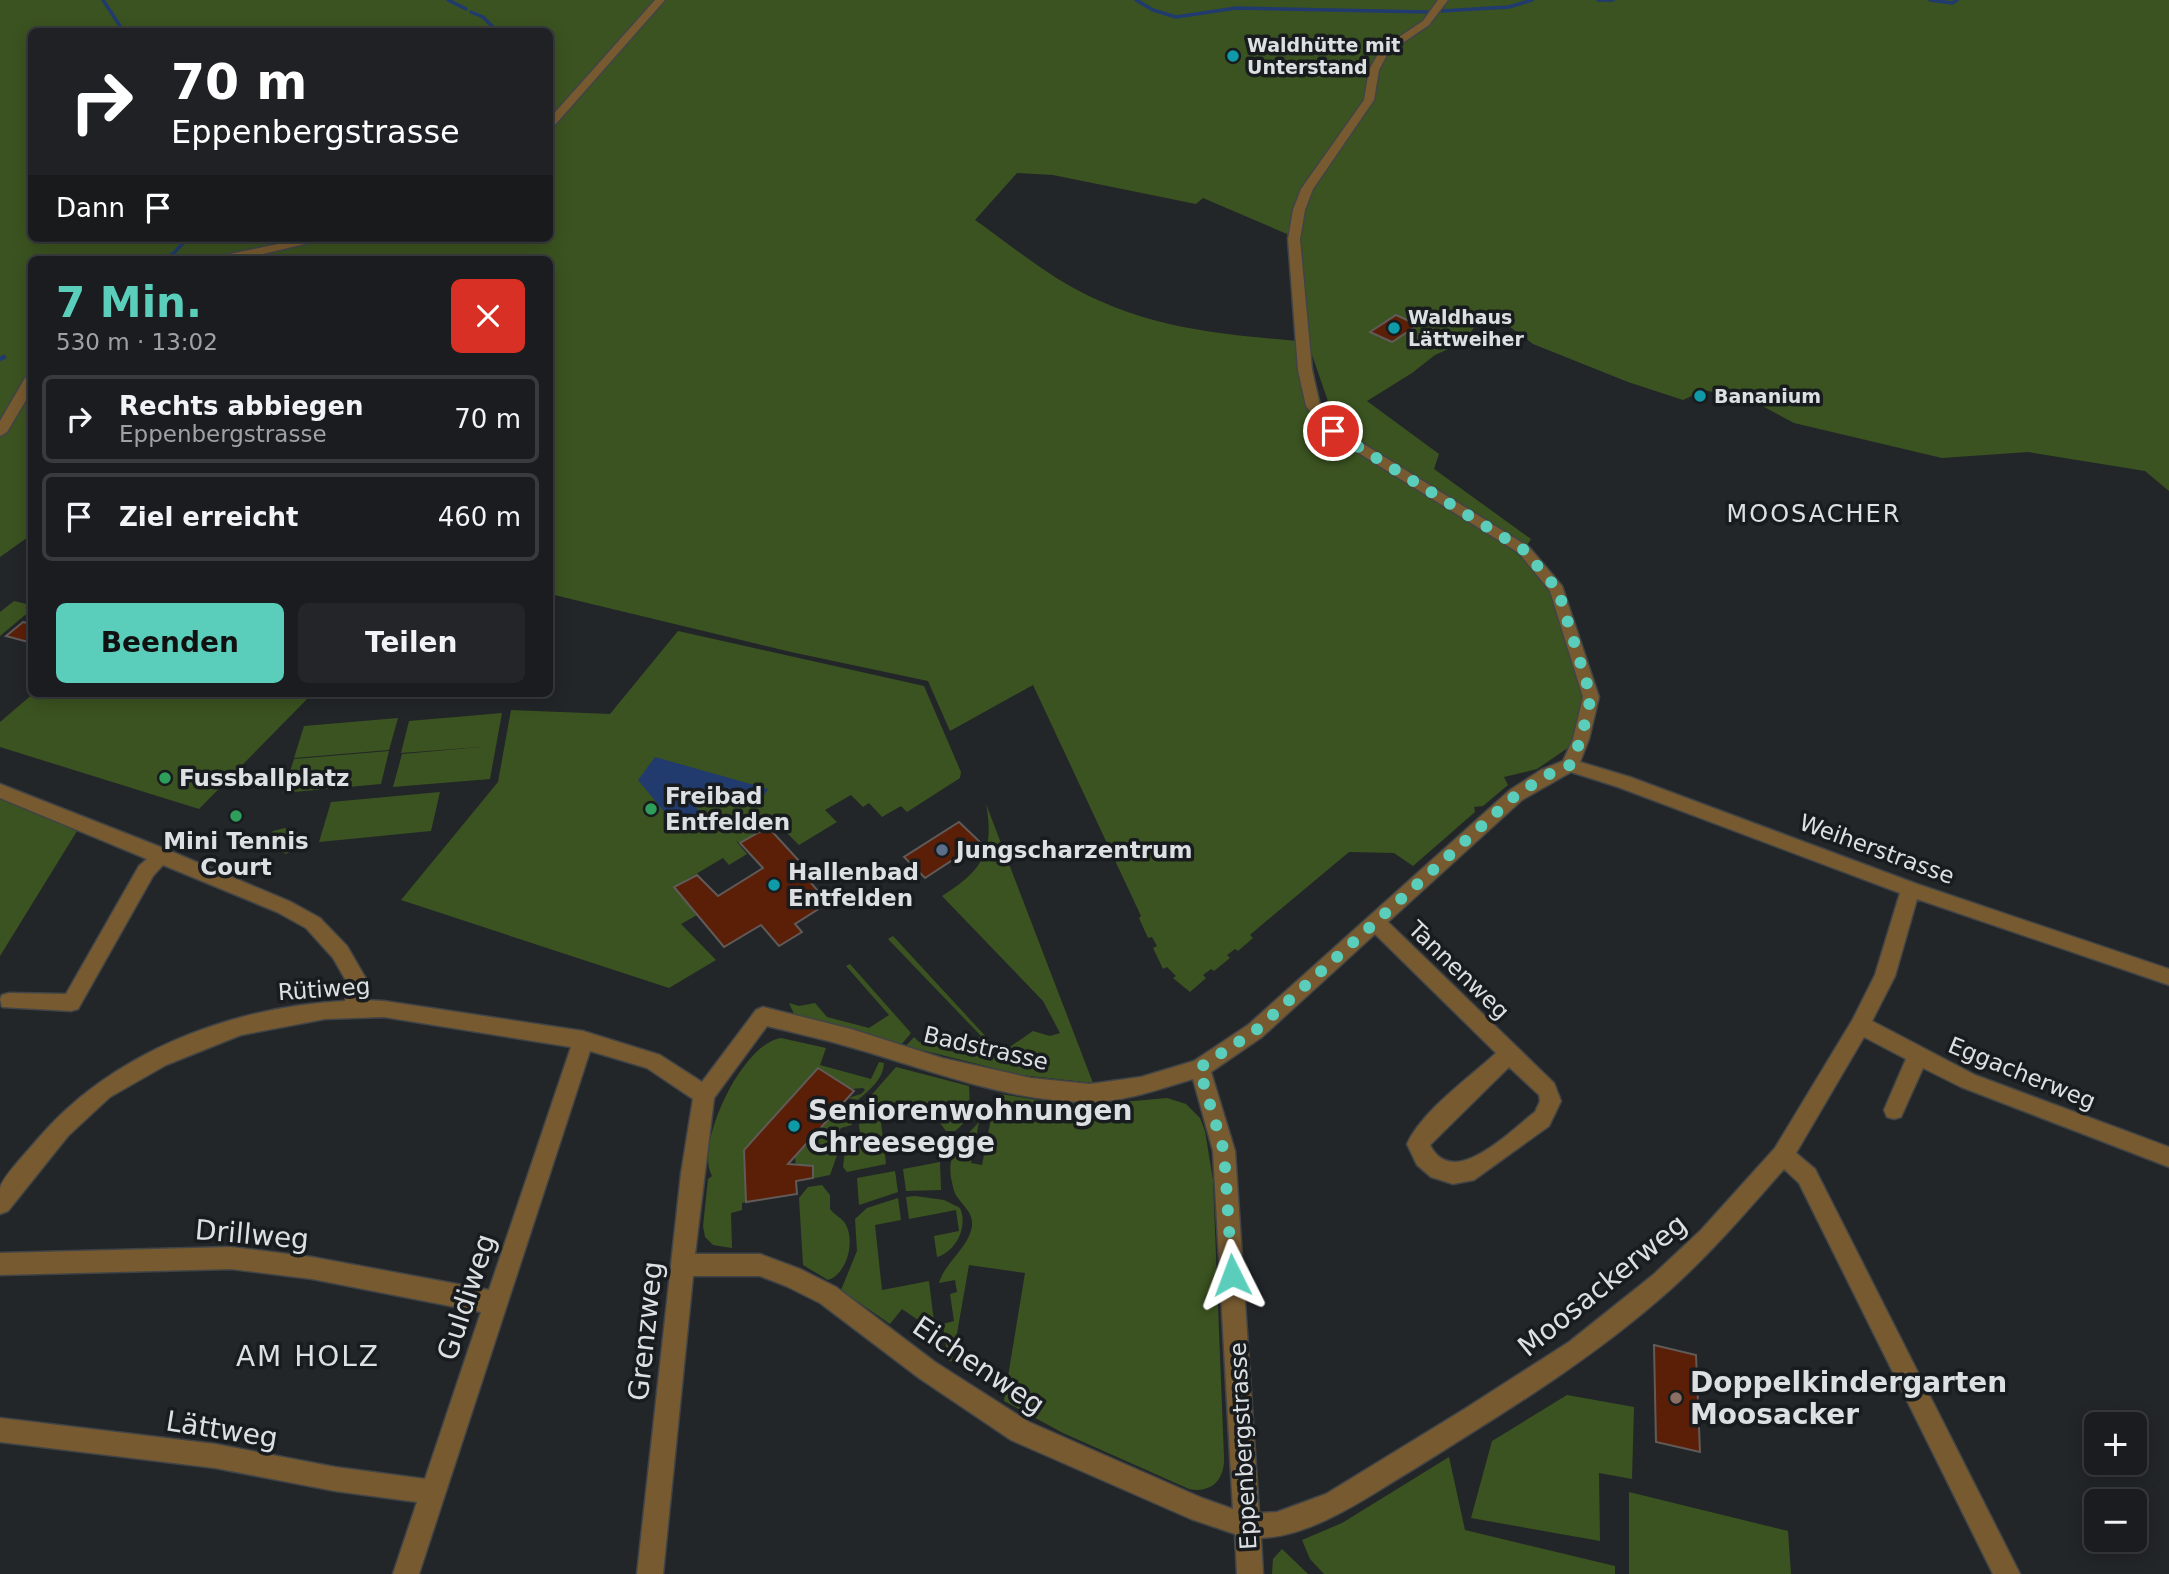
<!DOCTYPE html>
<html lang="de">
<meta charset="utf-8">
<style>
body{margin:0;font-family:"DejaVu Sans",sans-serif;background:#232528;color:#f1f3f6;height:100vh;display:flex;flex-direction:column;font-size:26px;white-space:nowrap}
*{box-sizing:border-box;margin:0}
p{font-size:23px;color:#9fa1a4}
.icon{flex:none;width:38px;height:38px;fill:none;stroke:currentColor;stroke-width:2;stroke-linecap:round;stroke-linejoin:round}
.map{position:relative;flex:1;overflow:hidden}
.sheet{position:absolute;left:28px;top:256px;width:525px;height:441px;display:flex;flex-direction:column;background:#1a1c1f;border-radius:10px;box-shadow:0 4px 18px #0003,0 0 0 2px #383a3d}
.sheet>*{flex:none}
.top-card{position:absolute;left:28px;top:28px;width:525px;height:214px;border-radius:10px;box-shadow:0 4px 18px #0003,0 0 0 2px #383a3d;background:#202124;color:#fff;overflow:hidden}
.controls{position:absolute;left:2084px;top:1412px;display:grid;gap:14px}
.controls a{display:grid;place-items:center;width:63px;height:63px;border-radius:10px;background:#1a1c1f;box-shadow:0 4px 18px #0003,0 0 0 2px #383a3d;font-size:35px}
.pin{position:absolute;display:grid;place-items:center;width:60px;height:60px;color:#fff;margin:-30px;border:4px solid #fff;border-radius:50%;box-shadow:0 2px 7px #0007}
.me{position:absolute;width:77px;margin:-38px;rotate:357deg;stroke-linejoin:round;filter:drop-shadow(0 0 5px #0008)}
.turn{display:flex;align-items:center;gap:24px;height:147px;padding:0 28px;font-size:32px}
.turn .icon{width:91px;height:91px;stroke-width:2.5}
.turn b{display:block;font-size:49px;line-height:60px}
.then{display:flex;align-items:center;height:66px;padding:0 28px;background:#0003;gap:14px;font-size:26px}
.round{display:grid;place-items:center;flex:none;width:74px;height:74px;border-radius:10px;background:#232528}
.overview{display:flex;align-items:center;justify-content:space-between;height:119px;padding:0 28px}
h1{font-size:42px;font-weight:700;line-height:52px;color:#5bcebb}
.action{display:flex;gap:14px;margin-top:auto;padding:14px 28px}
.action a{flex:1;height:80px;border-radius:10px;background:#5bcebb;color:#111;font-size:28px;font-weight:700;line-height:80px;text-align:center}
.action a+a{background:#232528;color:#f1f3f6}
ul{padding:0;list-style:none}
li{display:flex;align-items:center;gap:21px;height:88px;margin:0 14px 10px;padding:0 14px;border:4px solid #383a3d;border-radius:10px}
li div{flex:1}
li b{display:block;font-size:26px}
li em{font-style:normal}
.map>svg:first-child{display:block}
</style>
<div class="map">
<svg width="2169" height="1574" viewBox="0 0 2169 1574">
<rect width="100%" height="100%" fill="#222629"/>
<g fill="#3b5320" fill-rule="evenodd">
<path d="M0,0H2169V491L2145,471L2028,452L1942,458L1794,423L1755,402L1704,390L1683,400L1628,382L1533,344L1495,316L1480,319L1464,342L1435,355L1412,373L1367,401L1439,454L1434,469L1531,539L1524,550L1341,439L1310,349L1324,433L1536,561L1557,590L1591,697L1581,739L1537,769L1504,777L1508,785L1483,806L1474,807L1475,812L1413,866L1394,853L1349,852L1258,928L1250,935L1253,938L1238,951L1235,949L1227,955L1230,958L1214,971L1211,969L1203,975L1206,978L1190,992L1173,978L1176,976L1167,967L1163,969L1153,948L1157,946L1152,937L1148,938L1139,918L1141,916L1033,685L950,731L928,681L791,652L550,594V259H32L31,535L0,557ZM32,32H550V238H32ZM1017,173L1053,175L1196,204L1203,198L1301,240L1309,342C1231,335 1163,331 1091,297C1050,278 1012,246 975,220Z"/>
<path d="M14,601L31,605V610L0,636V612Z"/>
<path d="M678,631L924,686L961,772L960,778L907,812L901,806L882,817L869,803L863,807L851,795L825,810L837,822L799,845L776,822L740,843L736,841L747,854L729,865L723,858L674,887L697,915L681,924L716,960L669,988L401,900L498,782L511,710L610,714Z"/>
<path d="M34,693H313L199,809L0,747V722Z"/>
<path d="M502,713L490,779L393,787L402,754L481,747L401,753L409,721Z"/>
<path d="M398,718L389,750L294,758L304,726Z"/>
<path d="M389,751L381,784L283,793L294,759Z"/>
<path d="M440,792L431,831L319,842L331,802Z"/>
<path d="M0,799L77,831L0,956Z"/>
<path d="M986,804L1093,1083L1021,1075L906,1046L914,1037L919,1042L962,1050L981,1036L888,939L893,936L1001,1053L1033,1031L1050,1036L1060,1033L1043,1001L942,896C982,871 995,852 986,804Z"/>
<path d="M285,828L304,835L302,846L286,854L260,844L273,831Z"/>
<path d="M850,964L911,1033L901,1045L802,1019L795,1016L789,1003L799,1006L815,1003L827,1017L869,1028L889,1015L846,966Z"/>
<path d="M781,1038L826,1048L820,1065L871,1079L879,1062L884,1063C883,1080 870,1089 858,1100L848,1098L861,1094L865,1090L863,1088L851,1089L818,1068L745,1149L746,1202L742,1203V1210L731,1213L732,1248L713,1245L705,1237L703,1226L708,1179L712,1176C694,1146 742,1043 781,1038Z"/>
<path d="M896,1067L969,1086C970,1103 971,1120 955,1131H946L940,1123L961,1119L957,1100L880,1114L886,1164L847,1172L843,1167L845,1151L856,1148L862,1140L859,1127L861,1107Z"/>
<path d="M1000,1094L1057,1103L1101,1104L1167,1098L1186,1104L1200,1118L1205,1131L1213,1180L1224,1457C1225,1479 1212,1494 1189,1489L1063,1433L1004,1401L1025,1273L969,1265L952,1362L948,1360L943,1324L954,1321L950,1294L957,1292L955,1280L939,1283C945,1262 968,1249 972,1226C973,1213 965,1208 958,1198C953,1192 953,1185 951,1178C947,1151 962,1141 979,1122L971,1163L982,1165L994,1103Z"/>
<path d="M843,1104L851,1108L852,1125L841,1128L837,1135L840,1147L830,1175L810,1179L813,1169L808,1165L796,1168L795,1157Z"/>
<path d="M940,1162L941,1190L906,1191L903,1169Z"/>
<path d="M895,1171L898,1192L859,1205L857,1178Z"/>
<path d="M822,1185L830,1195V1209C834,1215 843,1218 846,1225C855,1242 847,1274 828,1280L803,1265L799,1198L808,1187Z"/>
<path d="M915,1196L944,1200L960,1208C968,1226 957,1251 937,1257L934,1236L959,1231L956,1210L909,1219L906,1197Z"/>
<path d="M898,1198L901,1220L875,1225L882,1290L929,1281L934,1322L931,1329L902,1309L890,1324L841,1290L857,1251L855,1219L867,1208Z"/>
<path d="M1567,1395L1634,1407L1632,1479L1599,1473L1600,1541L1471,1518L1492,1441Z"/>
<path d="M1449,1457L1465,1530L1615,1566V1574H1324L1310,1559L1302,1540L1342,1523Z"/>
<path d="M1629,1492L1788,1531L1791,1574H1629Z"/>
<path d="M1282,1549L1308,1574H1272L1273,1559Z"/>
</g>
<path fill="#213b6e" d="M655,757L768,789L756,808L682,787L677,794L685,803L690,800L705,818L681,832L638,780Z"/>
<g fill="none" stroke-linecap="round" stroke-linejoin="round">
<g stroke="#213b6e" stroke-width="3.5">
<path d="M103,0L124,32"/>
<path d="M448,0L466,9"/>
<path d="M1136,0L1153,10L1176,17L1236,8L1428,12"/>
<path d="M1598,0H1613"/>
<path d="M1930,0L1952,3L1957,0"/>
<path d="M1441,11L1509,7L1532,0"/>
<path d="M471,12L483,17L498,32"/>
<path d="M170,257L188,238"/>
</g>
<g stroke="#213b6e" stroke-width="4.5">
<path d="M168,259L171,255"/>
<path d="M0,359L4,357"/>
</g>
</g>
<g fill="#5b1f07" stroke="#605a58" stroke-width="2">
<path d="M1396,315L1418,325L1392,342L1370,332Z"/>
<path d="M23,622L32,624V643L6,636Z"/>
<path d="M959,822L980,842L925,878L904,857Z"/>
<path d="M768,827L811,874L806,877L828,903L795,924L802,932L779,946L761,925L724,947L674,887L697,875L718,896L763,868L740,843Z"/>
<path d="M818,1068L854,1091L788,1164L813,1166V1178L796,1181L797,1194L746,1202L744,1150Z"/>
<path d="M1654,1345L1696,1355L1700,1452L1656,1442Z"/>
</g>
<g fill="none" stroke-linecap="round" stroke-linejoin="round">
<defs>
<g id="minor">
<path d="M655,0H665L554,126L550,127V118Z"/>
<path d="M1438,0H1448L1429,25L1388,53L1379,70L1374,100L1313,189L1305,210L1300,239L1312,370L1320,405L1338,428L1529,547L1562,586L1599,697L1589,739L1580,762L1630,777L1917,884L2169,969V985L1917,899L1895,976L1872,1021L1975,1075L2169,1147V1167L1961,1087L1923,1068L1901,1117L1894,1119L1887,1117L1884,1110L1906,1059L1864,1037L1796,1153L1815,1169L2020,1574H1993L1799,1183L1784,1169C1747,1211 1712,1252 1671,1289C1593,1359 1502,1414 1414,1469C1369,1496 1314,1536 1261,1538L1263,1574H1237L1235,1534L1191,1519L1011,1440L919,1378L820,1303L786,1286L760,1276H693L663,1574H637L681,1174L693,1099L647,1068L590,1051L419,1574H393L417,1502L335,1491L215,1468L0,1442V1418L215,1444L335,1467L425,1479L481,1312L312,1279L231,1269L0,1275V1253L231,1247L312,1257L489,1290L571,1047L384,1017L325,1019L241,1035L166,1065L110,1097L68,1136L8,1211L0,1214C0,1206 0,1195 0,1188C3,1176 27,1152 36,1141C111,1052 231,1007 345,1001L348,984L333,958L306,928L277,912L163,865L153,876L78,1009L71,1011L2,1007L0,999L2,995L9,993L66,994L139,866L147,859L0,798V784L168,850L291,902L320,918L347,946L365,977L368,983L365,1000L384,1001L583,1031L660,1055L702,1082L756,1010L763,1007L851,1029L942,1058L1031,1078L1090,1084L1141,1077L1194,1061L1248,1025L1510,790L1541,770L1563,761L1573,739L1583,697L1550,591L1519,553L1328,434L1306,406L1298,370L1288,239L1293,210L1301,189L1364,100L1369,70L1381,49L1423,21ZM1571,772L1618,787L1900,893L1875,975L1853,1019L1775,1148L1701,1230L1653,1275L1569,1342L1463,1410L1326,1494L1277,1512L1259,1513L1235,1151L1211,1072L1262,1037L1375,934L1496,1053C1469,1078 1422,1111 1407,1144L1417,1165L1431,1177L1453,1184L1474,1180L1549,1126L1561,1101L1554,1083L1388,922L1522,800ZM767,1026C795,1033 823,1039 850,1047C928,1069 1007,1102 1089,1102C1124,1102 1160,1089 1193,1079L1213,1151L1233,1509L1202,1498L1029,1422L935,1362L836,1287L800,1269L760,1254H695L714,1098ZM1509,1067L1539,1095L1540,1101L1535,1112C1510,1131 1453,1191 1430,1145Z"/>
<path d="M307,238H330L242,259H219L225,255Z"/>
<path d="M32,374V390L7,432L0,436V421L25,378Z"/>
</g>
</defs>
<use href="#minor" stroke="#404447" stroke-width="3"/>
<use href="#minor" fill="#775a30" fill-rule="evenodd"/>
</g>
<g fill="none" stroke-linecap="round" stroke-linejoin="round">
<path stroke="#5bcebb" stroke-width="12" stroke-dasharray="0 21.6" d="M1232,1275L1224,1151L1199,1068L1255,1031L1516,795L1547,775L1570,765L1581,739L1591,697L1558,590L1524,550L1333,431"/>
</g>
<g fill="#0f9aa8" stroke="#181c1f" stroke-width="2.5">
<circle cx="1233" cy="56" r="7"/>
<circle cx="1394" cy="328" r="7"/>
<circle cx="1700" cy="396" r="7"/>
<circle cx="774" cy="885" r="7"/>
<circle cx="794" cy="1126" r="7"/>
</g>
<g fill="#2e9e5b" stroke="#181c1f" stroke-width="2.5">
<circle cx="165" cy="778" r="7"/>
<circle cx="651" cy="809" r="7"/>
<circle cx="236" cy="816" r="7"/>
</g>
<circle fill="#5c6f8a" stroke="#181c1f" stroke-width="2.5" cx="942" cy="850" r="7"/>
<circle fill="#8d6e63" stroke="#181c1f" stroke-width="2.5" cx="1676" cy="1398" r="7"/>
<g text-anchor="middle" stroke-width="7" stroke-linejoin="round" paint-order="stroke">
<g font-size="19" font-weight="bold" fill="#dde0e2" stroke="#181c1f" text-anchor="start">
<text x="1247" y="52">Waldhütte mit<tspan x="1247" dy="22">Unterstand</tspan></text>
<text x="1408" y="324">Waldhaus<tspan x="1408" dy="22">Lättweiher</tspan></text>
<text x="1714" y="403">Bananium</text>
</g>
<g font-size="23" font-weight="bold" fill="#dde0e2" stroke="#181c1f" text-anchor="start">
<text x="179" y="786">Fussballplatz</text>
<text x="665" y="804">Freibad<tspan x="665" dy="26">Entfelden</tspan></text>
<text x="236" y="849" text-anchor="middle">Mini Tennis<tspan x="236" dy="26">Court</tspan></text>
<text x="956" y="858">Jungscharzentrum</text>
<text x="788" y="880">Hallenbad<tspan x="788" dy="26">Entfelden</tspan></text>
</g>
<g font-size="23" fill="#dde0e2" stroke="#181c1f">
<text transform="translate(1877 849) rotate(20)" y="8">Weiherstrasse</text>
<text transform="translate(1459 970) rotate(44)" y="8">Tannenweg</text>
<text transform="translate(324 989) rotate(-4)" y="8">Rütiweg</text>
<text transform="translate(986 1048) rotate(13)" y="8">Badstrasse</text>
<text transform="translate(2022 1073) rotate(22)" y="8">Eggacherweg</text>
<text transform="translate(1243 1446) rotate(-93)" y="8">Eppenbergstrasse</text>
</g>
<g font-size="24" letter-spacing="2" fill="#dde0e2" stroke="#181c1f">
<text x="1814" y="522">MOOSACHER</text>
</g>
<g font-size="28" font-weight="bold" fill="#dde0e2" stroke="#181c1f" text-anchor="start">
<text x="808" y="1120">Seniorenwohnungen<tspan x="808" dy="32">Chreesegge</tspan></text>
<text x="1690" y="1392">Doppelkindergarten<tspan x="1690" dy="32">Moosacker</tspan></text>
</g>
<g font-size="28" fill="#dde0e2" stroke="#181c1f">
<text transform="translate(252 1234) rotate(5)" y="10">Drillweg</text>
<text transform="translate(1602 1285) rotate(-39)" y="10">Moosackerweg</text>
<text transform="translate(466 1297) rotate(-72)" y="10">Guldiweg</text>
<text transform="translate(645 1331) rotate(-84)" y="10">Grenzweg</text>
<text transform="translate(979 1365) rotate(34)" y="10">Eichenweg</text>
<text transform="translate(222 1429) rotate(9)" y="10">Lättweg</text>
</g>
<g font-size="28" letter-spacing="2" fill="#dde0e2" stroke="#181c1f">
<text x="308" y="1366">AM HOLZ</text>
</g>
</g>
</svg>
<div class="controls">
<a>+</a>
<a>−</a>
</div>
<div class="pin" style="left:1333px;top:431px;background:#d93025"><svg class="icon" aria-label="arrive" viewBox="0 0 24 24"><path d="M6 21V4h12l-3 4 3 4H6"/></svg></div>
<svg class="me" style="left:1232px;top:1275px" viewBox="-20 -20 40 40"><path d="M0-17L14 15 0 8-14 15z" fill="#5bcebb" stroke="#fff" stroke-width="4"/></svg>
<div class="top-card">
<div class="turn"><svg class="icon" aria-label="right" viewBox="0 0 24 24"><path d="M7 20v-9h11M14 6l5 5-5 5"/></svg><div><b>70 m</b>Eppenbergstrasse</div></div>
<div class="then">Dann<svg class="icon" aria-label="arrive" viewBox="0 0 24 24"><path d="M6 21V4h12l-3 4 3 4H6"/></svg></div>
</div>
<section class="sheet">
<div class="overview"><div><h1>7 Min.</h1><p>530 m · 13:02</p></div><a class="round" style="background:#d93025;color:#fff"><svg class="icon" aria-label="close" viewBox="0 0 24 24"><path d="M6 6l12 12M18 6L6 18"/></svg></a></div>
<ul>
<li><svg class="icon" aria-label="right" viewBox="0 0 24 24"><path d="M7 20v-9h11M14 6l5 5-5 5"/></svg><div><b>Rechts abbiegen</b><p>Eppenbergstrasse</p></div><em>70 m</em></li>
<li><svg class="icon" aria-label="arrive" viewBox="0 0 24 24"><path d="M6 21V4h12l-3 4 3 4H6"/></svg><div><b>Ziel erreicht</b></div><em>460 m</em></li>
</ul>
<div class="action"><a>Beenden</a><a>Teilen</a></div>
</section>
</div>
